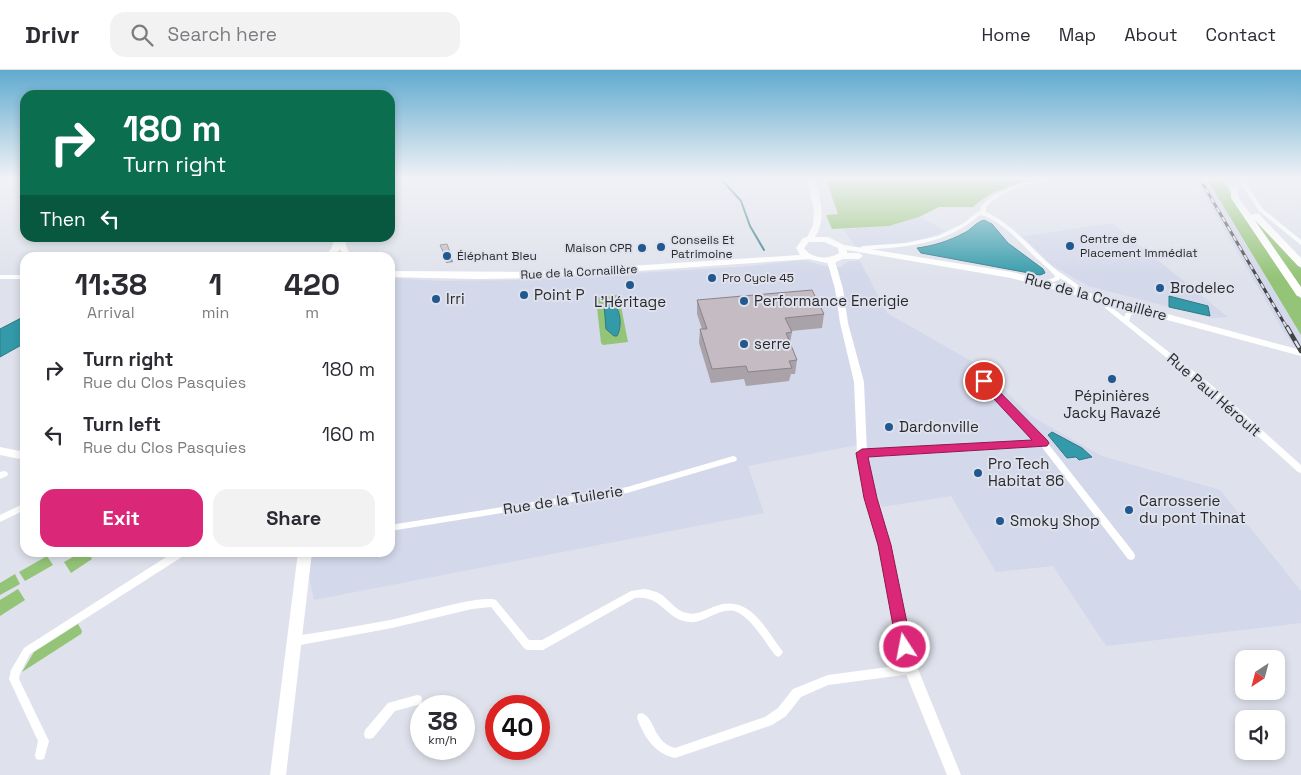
<!DOCTYPE html>
<meta charset="utf-8">
<style>
body{margin:0;font-family:"Space Grotesk",sans-serif;background:#f2f2f3;color:#2b2b33;height:100vh;display:flex;flex-direction:column;font-size:19px;white-space:nowrap}
*{box-sizing:border-box;margin:0}
p{font-size:16px;color:#7c7c81}
.icon{flex:none;width:28px;height:28px;fill:none;stroke:currentColor;stroke-width:2;stroke-linecap:round;stroke-linejoin:round}
.map{position:relative;flex:1;overflow:hidden}
.details{position:absolute;left:20px;top:182px;width:375px;height:305px;display:flex;flex-direction:column;background:#fff;border-radius:15px;box-shadow:0 2px 8px #0003}
.details>*{flex:none}
.banner{position:absolute;left:20px;top:20px;width:375px;height:152px;border-radius:15px;box-shadow:0 2px 8px #0003;background:#0b6e4f;color:#fff;overflow:hidden}
.needle{width:32px;rotate:216deg}
.controls{position:absolute;left:1235px;top:580px;display:grid;gap:10px}
.controls a{display:grid;place-items:center;width:50px;height:50px;border-radius:10px;background:#fff;box-shadow:0 2px 8px #0003;font-size:25px}
.speed{position:absolute;left:410px;top:625px;display:flex;gap:10px;font-size:25px;font-weight:700;text-align:center}
.speed>*{display:grid;place-content:center;width:65px;height:65px;border-radius:50%;background:#fff;box-shadow:0 2px 8px #0003;line-height:1}
.speed small{font-size:12px;font-weight:400}
.speed .limit{border:8px solid #d22;background:#fff;color:#111}
.pin{position:absolute;display:grid;place-items:center;width:42px;height:42px;color:#fff;margin:-21px;border:2px solid #fff;border-radius:50%;box-shadow:0 1px 5px #0007}
.me{position:absolute;width:55px;margin:-28px;rotate:349deg;stroke-linejoin:round;filter:drop-shadow(0 0 4px #0008)}
.turn{display:flex;align-items:center;gap:18px;height:105px;padding:0 20px;font-size:22px}
.turn .icon{width:65px;height:65px;stroke-width:2.5}
.turn b{display:block;font-size:35px;line-height:42px}
.then{display:flex;align-items:center;height:48px;padding:0 20px;background:#0003;gap:10px;font-size:19px}
.eta{display:flex;justify-content:space-evenly;align-items:center;height:85px;text-align:center}
.eta b{font-size:30px;font-weight:700;line-height:35px}
.button{display:flex;gap:10px;margin-top:auto;padding:10px 20px}
.button a{flex:1;height:58px;border-radius:15px;background:#db2777;color:#fff;font-size:20px;font-weight:700;line-height:58px;text-align:center}
.button a+a{background:#f2f2f3;color:#2b2b33}
ul{padding:0;list-style:none}
li{display:flex;align-items:center;gap:15px;height:65px;padding:0 20px}
li div{flex:1}
li b{display:block;font-size:19px}
li em{font-style:normal}
header{display:flex;align-items:center;gap:30px;box-sizing:border-box;height:70px;padding:0 25px;background:#fff;border-bottom:1px solid #e1e1e2}
header strong{font-size:24px}
nav{display:flex;gap:28px;margin-inline-start:auto;font-size:18px}
.search{width:350px;height:45px;background:#f2f2f3;display:flex;align-items:center;gap:12px;box-sizing:border-box;padding:0 18px;border-radius:15px;color:#7c7c81;font-size:19px}
.map>svg:first-child{display:block}
</style>
<header>
<strong>Drivr</strong>
<div class="search"><svg class="icon" aria-label="search" viewBox="0 0 24 24"><circle cx="10" cy="10" r="6"/><path d="M15 15l6 6"/></svg>Search here</div>
<nav><a>Home</a><a>Map</a><a>About</a><a>Contact</a></nav>
</header>
<div class="map">
<svg width="1301" height="705" viewBox="0 0 1301 705">
<rect width="100%" height="100%" fill="#dfe2ec"/>
<g fill="#d3d8ea">
<path d="M1195,109H1207L1301,265V280L1296,278L1285,264Z"/>
<path d="M920,147L946,161L927,168L903,173L856,177L843,159L889,156Z"/>
<path d="M1112,153L1228,247L1212,248L1088,216L1052,195L1024,168L1019,167Z"/>
<path d="M804,190L828,197H840L849,191H860L887,243L980,296L1031,346L1102,386L1220,420L1301,521V553L1106,576L1053,496L996,502L951,426L882,437L857,375L748,396L764,443L314,530L304,483L390,482V208L440,211L523,210L749,196Z"/>
</g>
<g fill="#94c477">
<path d="M826,109H1039C1014,114 992,119 973,137H939L919,147L889,156L832,159L826,145L838,144Z"/>
<path d="M1207,109H1222L1301,229V265Z"/>
<path d="M1247,142L1301,198V220Z"/>
<path d="M617,225L619,226L628,272L603,275L601,273L596,229L598,227Z"/>
<path d="M80,483H88L92,489L71,503L64,492Z"/>
<path d="M47,486L53,495L25,511L19,502Z"/>
<path d="M15,504L20,514L0,525V513Z"/>
<path d="M18,519L25,530L0,546V530Z"/>
<path d="M78,554L82,561L81,564L22,602L34,582Z"/>
</g>
<g fill="#349aaa" stroke="#317884">
<path d="M984,150L992,154L1008,173L1043,199L1045,203L1040,205L921,183L917,178C933,176 949,171 964,163C971,160 976,152 984,150Z"/>
<path d="M1169,226L1208,236L1210,246L1169,237Z"/>
<path d="M606,231C621,232 623,256 617,266H614L606,259L604,234Z"/>
<path d="M25,246V273L0,287V259Z"/>
<path d="M1052,362L1082,378L1092,387L1079,390L1076,387L1067,388L1048,365Z"/>
</g>
<g fill="none" stroke-linecap="round" stroke-linejoin="round">
<path stroke="#317884" stroke-width="2" d="M721,109L741,131L750,156L764,180"/>
<g fill="#fff" fill-rule="evenodd">
<path d="M1039,109H1049C1043,112 1036,113 1029,114C1012,119 998,125 986,137V142C1013,154 1032,180 1055,199C1066,207 1077,212 1085,223L1084,224H1080L1074,217L1060,208L1059,210L1047,214L1036,212V210H1047L1054,208L1055,206C1049,199 1042,193 1035,187C1021,173 1000,149 980,145C945,175 907,177 863,180L860,178L863,176L906,173L938,166L964,153L977,142L980,141L981,136C997,120 1017,114 1039,109Z"/>
<path d="M1238,109H1243L1263,139L1301,170V175L1259,141Z"/>
<path d="M1105,227L1108,229L1110,236L1124,247L1126,243L1143,238L1145,239V241L1131,245L1129,251L1215,318L1301,395V403L1298,402L1209,322L1105,238L1102,229Z"/>
<path d="M970,298H974L1046,371L1134,483L1135,486L1134,489L1131,490L1128,489L1041,376L877,387L859,385L858,383L859,381H877L1036,371L970,302L969,300Z"/>
<path d="M733,386L736,387L737,389L736,391L627,423L390,461V455L627,417Z"/>
<path d="M4,401L7,402L8,404L7,406L0,409V402Z"/>
<path d="M25,433V440L0,452V445Z"/>
<path d="M174,482H186L185,485L30,584L20,604L19,609L49,671L44,689L40,690L36,689L35,685L38,671L9,609L11,600L24,578Z"/>
<path d="M644,519C650,520 656,521 662,525C670,531 676,541 687,543C697,546 707,539 716,536C749,524 765,558 781,579L783,582L781,585L778,587L775,585C765,572 752,549 737,542C721,535 705,554 689,552C664,549 663,525 635,528L543,580H527L524,578L491,537L472,539L392,558L295,576L292,574L290,571L292,568L295,566C327,561 359,556 390,550C412,546 479,524 496,530L529,570H542L631,521Z"/>
<path d="M911,594L915,596L916,599L915,602L911,604L828,615L801,627L786,646L772,655L675,688C654,683 645,668 637,648L638,644L642,643C655,648 653,672 675,678L765,647L778,638L793,619L828,605Z"/>
<path d="M417,625L421,626L422,630L421,634L395,641L373,668L369,669L365,668L364,664L365,660L388,633Z"/>
</g>
<g fill="#fff" fill-rule="evenodd">
<path d="M828,189H834L835,191L843,219L848,253L864,312L867,383L870,405L888,463L912,577L918,599L961,705H947L904,599L898,577L876,463L860,405L857,383L854,312L840,253L835,219L827,191Z"/>
<rect x="0" y="205" width="25" height="4"/>
<path d="M0,377L25,382V390L0,385Z"/>
</g>
<g fill="#fff" fill-rule="evenodd">
<path d="M807,109H815C820,129 827,148 815,167H828L844,175L1012,202L1301,280V286L1011,208L847,180V183H859L863,186L859,189H843L831,194L809,189L536,208L476,209L390,207V201L536,202L800,185L796,178L803,168L807,167L813,155L814,140ZM809,172H824L838,178L839,183C828,190 812,189 804,178Z"/>
<path d="M335,168H346V176L352,188H344L340,179L332,188H324L331,179Z"/>
<path d="M298,482H312L286,705H270Z"/>
</g>
<path fill="#fff" fill-rule="evenodd" d="M1231,117H1237L1239,128L1251,145L1258,143L1301,188V197L1298,196L1254,149L1301,217V227L1297,226L1231,128Z"/>
<defs>
<path id="rail-far1" d="M1200,109L1287,258"/>
<path id="rail" d="M1287,257L1301,281"/>
</defs>
<use href="#rail-far1" stroke="#424347" stroke-width="3"/>
<use href="#rail" stroke="#424347" stroke-width="4.5"/>
<use href="#rail-far1" stroke="#dfe2ec" stroke-width="2" stroke-dasharray="5.5" stroke-linecap="butt"/>
<use href="#rail" stroke="#dfe2ec" stroke-width="2.5" stroke-dasharray="8" stroke-linecap="butt"/>
</g>
<path fill="#a9a2a8" d="M697,230L824,244L822,258L791,261L792,262L790,273L797,290L795,304H791L789,311L746,316L744,309L711,313L699,273L700,259H702L697,244Z"/>
<path fill="#8a8488" d="M451,185L453,192L446,193L445,186Z"/>
<g fill="#c5bcc3" stroke="#8a8488">
<path d="M447,174L451,185L445,186L440,175Z"/>
<path d="M812,220L824,244L785,248L792,262L786,263L797,290L789,291L792,298L748,302L746,296L712,299L700,259H707L697,230Z"/>
</g>
<linearGradient id="sky" x2="0" y2="1"><stop stop-color="#60aacf"/><stop offset="0.52" stop-color="#f1f2f6"/><stop offset="1" stop-color="#f1f2f6" stop-opacity="0"/></linearGradient>
<rect width="1301" height="208" fill="url(#sky)"/>
<path fill="#db2777" stroke="#8e194d" d="M984,308L987,309L1047,370L1049,373L1047,376L868,387L877,428L891,475L912,577L910,582L905,584L899,582L897,577L878,475L864,428L856,383L862,379L1032,370L980,314L978,311L980,309Z"/>
<g fill="#215890" stroke="#dfe2ec" stroke-width="2">
<circle cx="1070" cy="176" r="5"/>
<circle cx="661" cy="177" r="5"/>
<circle cx="642" cy="178" r="5"/>
<circle cx="447" cy="186" r="5"/>
<circle cx="712" cy="208" r="5"/>
<circle cx="630" cy="215" r="5"/>
<circle cx="1160" cy="218" r="5"/>
<circle cx="524" cy="225" r="5"/>
<circle cx="436" cy="229" r="5"/>
<circle cx="744" cy="231" r="5"/>
<circle cx="744" cy="274" r="5"/>
<circle cx="1112" cy="309" r="5"/>
<circle cx="889" cy="357" r="5"/>
<circle cx="978" cy="403" r="5"/>
<circle cx="1129" cy="440" r="5"/>
<circle cx="1000" cy="451" r="5"/>
</g>
<g text-anchor="middle" stroke-width="4" stroke-linejoin="round" paint-order="stroke">
<g font-size="12" fill="#292a2d" stroke="#dfe2ec" text-anchor="start">
<text x="1080" y="173">Centre de<tspan x="1080" dy="14">Placement Immédiat</tspan></text>
<text x="671" y="174">Conseils Et<tspan x="671" dy="14">Patrimoine</tspan></text>
<text x="632" y="182" text-anchor="end">Maison CPR</text>
<text x="457" y="190">Éléphant Bleu</text>
<text x="722" y="212">Pro Cycle 45</text>
</g>
<g font-size="12" fill="#292a2d" stroke="#dfe2ec">
<text transform="translate(579 202) rotate(-3)" y="4">Rue de la Cornaillère</text>
</g>
<g font-size="15" fill="#292a2d" stroke="#dfe2ec" text-anchor="start">
<text x="1170" y="223">Brodelec</text>
<text x="534" y="230">Point P</text>
<text x="446" y="234">Irri</text>
<text x="754" y="236">Performance Enerigie</text>
<text x="630" y="237" text-anchor="middle">L'Héritage</text>
<text x="754" y="279">serre</text>
<text x="1112" y="331" text-anchor="middle">Pépinières<tspan x="1112" dy="17">Jacky Ravazé</tspan></text>
<text x="899" y="362">Dardonville</text>
<text x="988" y="399">Pro Tech<tspan x="988" dy="17">Habitat 86</tspan></text>
<text x="1139" y="436">Carrosserie<tspan x="1139" dy="17">du pont Thinat</tspan></text>
<text x="1010" y="456">Smoky Shop</text>
</g>
<g font-size="15" fill="#292a2d" stroke="#dfe2ec">
<text transform="translate(1096 227) rotate(15)" y="5">Rue de la Cornaillère</text>
<text transform="translate(1214 325) rotate(41)" y="5">Rue Paul Héroult</text>
<text transform="translate(563 430) rotate(-9)" y="5">Rue de la Tuilerie</text>
</g>
</g>
</svg>
<div class="controls">
<a><svg class="needle" viewBox="-14 -14 28 28"><path d="M0-13l5 13h-10z" fill="#e53935"/><path d="M0 13l5-13h-10z" fill="#7c7c81"/></svg></a>
<a><svg class="icon" aria-label="sound" viewBox="0 0 24 24"><path d="M4 9h4l5-4v14l-5-4H4zM17 9q2 3 0 6"/></svg></a>
</div>
<div class="speed"><div>38<small>km/h</small></div><div class="limit">40</div></div>
<div class="pin" style="left:984px;top:311px;background:#d93025"><svg class="icon" aria-label="arrive" viewBox="0 0 24 24"><path d="M6 21V4h12l-3 4 3 4H6"/></svg></div>
<svg class="me" style="left:905px;top:577px" viewBox="-20 -20 40 40"><circle r="17" fill="#db2777" stroke="#fff" stroke-width="3"/><path d="M0-11L8 9 0 5-8 9z" fill="#fff"/></svg>
<div class="banner">
<div class="turn"><svg class="icon" aria-label="right" viewBox="0 0 24 24"><path d="M7 20v-9h11M14 6l5 5-5 5"/></svg><div><b>180 m</b>Turn right</div></div>
<div class="then">Then<svg class="icon" aria-label="left" viewBox="0 0 24 24"><path d="M17 20v-9H6M10 6l-5 5 5 5"/></svg></div>
</div>
<section class="details">
<div class="eta">
<div><b>11:38</b><p>Arrival</p></div>
<div><b>1</b><p>min</p></div>
<div><b>420</b><p>m</p></div>
</div>
<ul>
<li><svg class="icon" aria-label="right" viewBox="0 0 24 24"><path d="M7 20v-9h11M14 6l5 5-5 5"/></svg><div><b>Turn right</b><p>Rue du Clos Pasquies</p></div><em>180 m</em></li>
<li><svg class="icon" aria-label="left" viewBox="0 0 24 24"><path d="M17 20v-9H6M10 6l-5 5 5 5"/></svg><div><b>Turn left</b><p>Rue du Clos Pasquies</p></div><em>160 m</em></li>
</ul>
<div class="button"><a>Exit</a><a>Share</a></div>
</section>
</div>
